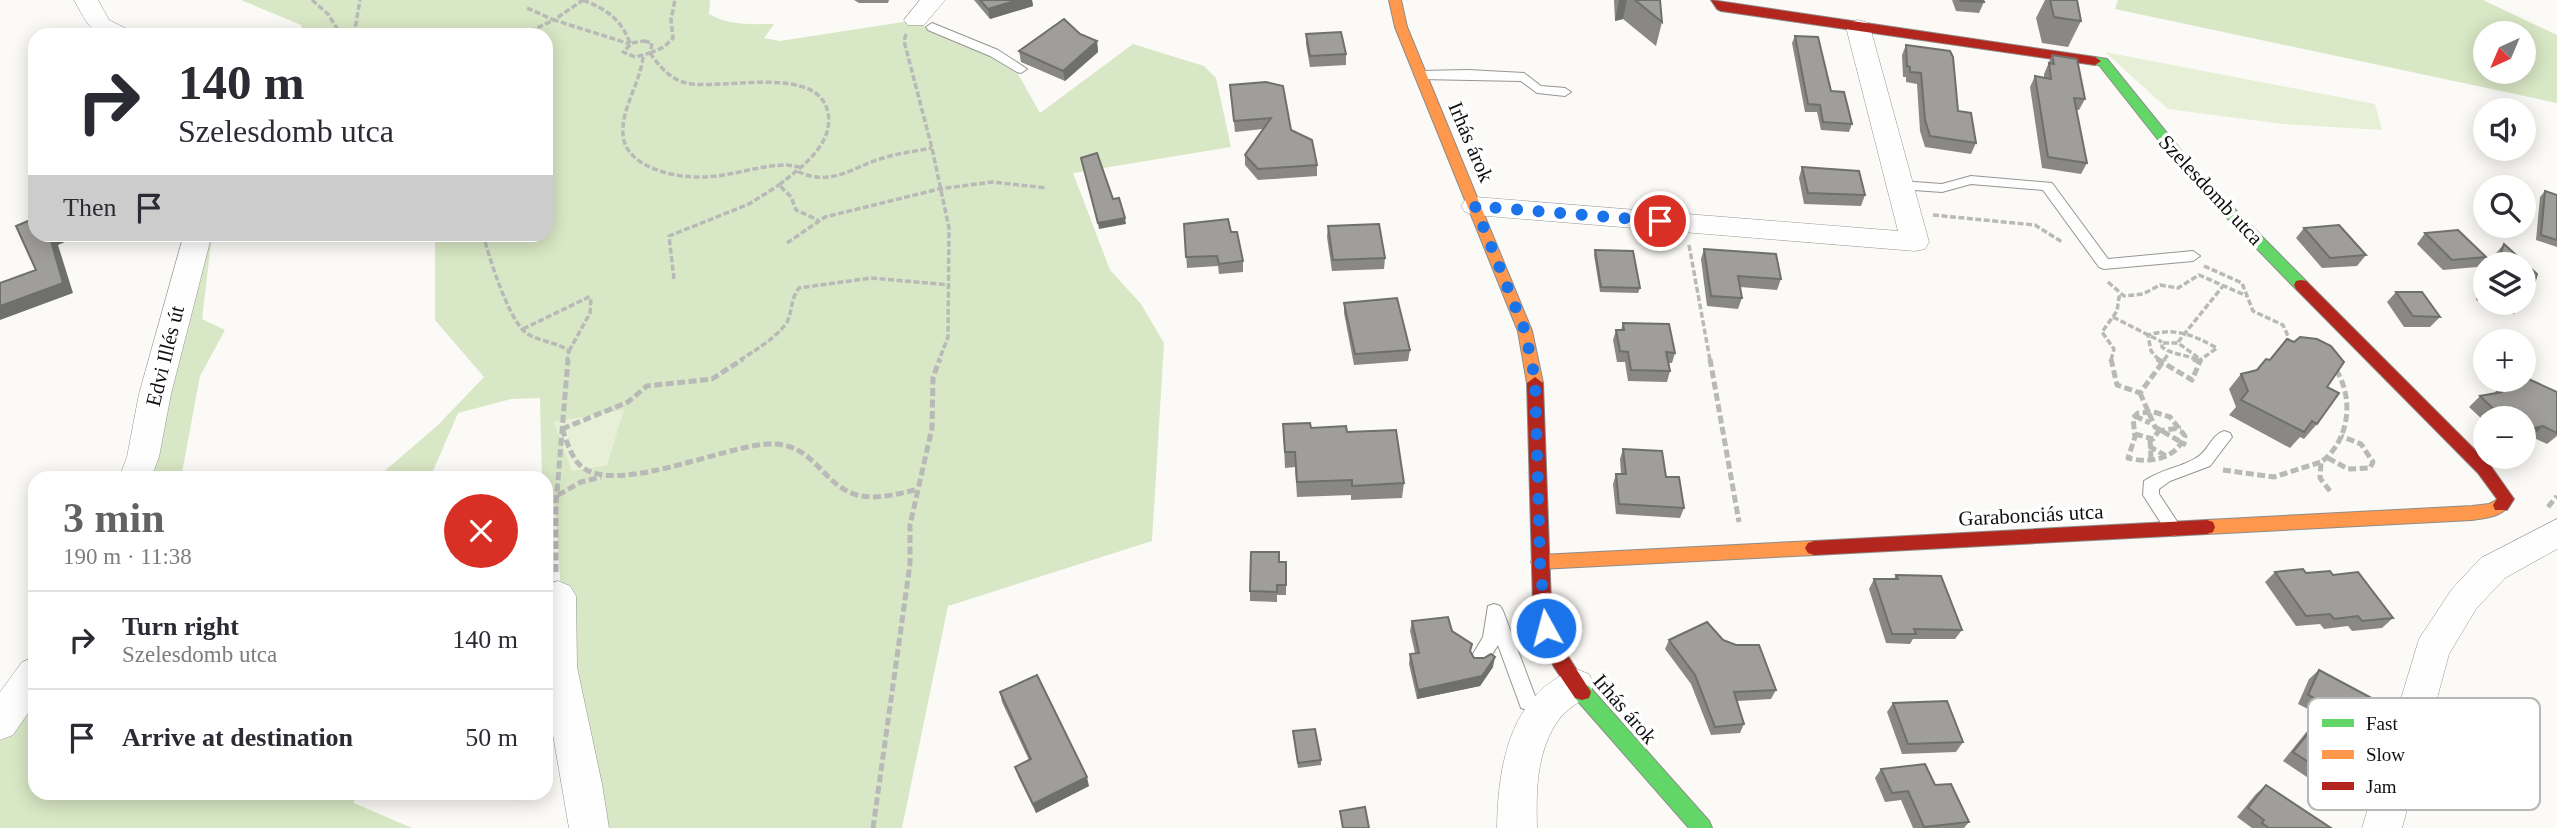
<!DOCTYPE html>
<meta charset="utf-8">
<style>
body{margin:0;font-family:Georgia,serif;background:#f7f7f7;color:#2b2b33;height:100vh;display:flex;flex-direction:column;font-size:26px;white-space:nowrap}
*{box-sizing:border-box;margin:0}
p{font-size:23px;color:#7c7c81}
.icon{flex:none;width:38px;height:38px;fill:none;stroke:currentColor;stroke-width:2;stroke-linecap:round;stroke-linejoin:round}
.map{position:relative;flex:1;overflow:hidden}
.sheet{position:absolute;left:28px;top:471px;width:525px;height:329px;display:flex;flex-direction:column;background:#fff;border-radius:21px;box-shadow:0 4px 18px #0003}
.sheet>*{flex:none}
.top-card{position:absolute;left:28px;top:28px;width:525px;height:214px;border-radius:21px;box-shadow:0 4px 18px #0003;background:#fff;color:#2b2b33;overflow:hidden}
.needle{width:46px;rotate:224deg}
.buttons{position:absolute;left:2473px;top:21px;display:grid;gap:14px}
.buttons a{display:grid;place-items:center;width:63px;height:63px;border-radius:50%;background:#fff;box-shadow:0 4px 18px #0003;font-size:35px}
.pin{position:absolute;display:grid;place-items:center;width:60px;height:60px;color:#fff;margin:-30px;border:4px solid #fff;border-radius:50%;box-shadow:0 2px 7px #0007}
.me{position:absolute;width:77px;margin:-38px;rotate:353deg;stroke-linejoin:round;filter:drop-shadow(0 0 5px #0008)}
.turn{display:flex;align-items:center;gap:24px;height:147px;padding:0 35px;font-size:32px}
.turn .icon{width:91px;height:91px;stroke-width:2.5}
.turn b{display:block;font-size:49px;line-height:60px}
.then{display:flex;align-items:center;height:66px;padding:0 35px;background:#0003;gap:14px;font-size:26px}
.round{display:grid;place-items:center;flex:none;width:74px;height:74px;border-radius:37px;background:#f7f7f7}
.overview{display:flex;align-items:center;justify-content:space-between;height:119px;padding:0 35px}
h1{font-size:42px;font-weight:800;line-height:52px;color:#626260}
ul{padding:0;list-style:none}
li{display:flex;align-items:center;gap:21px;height:98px;padding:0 35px;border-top:2px solid #e1e1e2}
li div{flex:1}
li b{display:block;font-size:26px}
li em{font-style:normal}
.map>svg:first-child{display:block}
</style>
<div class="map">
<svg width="2557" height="828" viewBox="0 0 2557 828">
<rect width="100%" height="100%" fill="#fbfaf6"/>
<g fill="#e7f0d7">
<path d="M2105,52L2375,104L2382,130L2283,124L2168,109Z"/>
<path d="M625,410L607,465L572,471L554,422Z"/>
</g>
<g fill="#d8e7c5" fill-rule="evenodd">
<path d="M241,0H710L709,14C730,26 751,24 774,24L764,38L780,41L916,20L928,29L979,50L1018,74L1040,113L1133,44L1204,66L1216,78L1231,147L1073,173L1110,270L1141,304L1164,343L1152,541L948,606L902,828H607L567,677L555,505L546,497V478H542L540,398L511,399L458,413L430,478H363L381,474L438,425L484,377L435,320V235L546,234V35H304L301,25ZM624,410L607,465L572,471L554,422Z"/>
<path d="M2118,0H2483L2557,35V103L2115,9ZM2485,33H2524V72H2485Z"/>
<path d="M212,235L202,319L225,330L200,376L181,478H135Z"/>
<path d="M35,673V793H354V803L412,828H0V723Z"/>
</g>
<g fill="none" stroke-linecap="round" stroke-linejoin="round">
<defs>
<g id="lane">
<path d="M932,23L998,50L1027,69L1021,73L1017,72L990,56L928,30L926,27Z"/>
<path d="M1468,70L1524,73L1541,86L1565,88L1571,92L1565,96L1537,93L1521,81L1420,79L1414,75L1420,71Z"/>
<path d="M1971,176L2052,183L2108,259L2193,251L2200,256L2193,261L2104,269L2099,267L2043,190L1971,184L1942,192L1900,189L1893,185L1900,181L1942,184Z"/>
<path d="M2224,431L2230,433L2232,437L2210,466L2170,481L2159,489V494L2182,529L2180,534L2174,536L2168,534L2143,495L2144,481C2162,469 2179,468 2196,458C2208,452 2211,435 2224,431Z"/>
<path d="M1494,604L1500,606L1503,611L1535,696L1553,702L1555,708L1553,714L1546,716L1521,708L1498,645C1491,655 1487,670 1473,665L1470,659L1483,637L1488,606Z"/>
</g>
<g id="street">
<path d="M74,0H98L109,20L129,30L133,35C92,35 94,36 74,0Z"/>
<path d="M920,0H945L924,25H908L904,20Z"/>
<path d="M1858,20L1866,22L1870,27L1929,242L1925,249L1915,251L1475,215L1465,212L1461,206L1465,200L1475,197L1898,231L1846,27L1850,22Z"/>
<path d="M184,234H212L171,394L159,457L151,478H119L127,457L139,394Z"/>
<path d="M2557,519V549L2505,578L2476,609L2449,654L2402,828H2362L2419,639L2452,589L2481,558Z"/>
<path d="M558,581L570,586L576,596L577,667L602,784L609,828H569L546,694V585Z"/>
<path d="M35,657V703L13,735L0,740V692L22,662Z"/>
<path d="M1576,669L1589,674L1594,685C1587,701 1571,704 1560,718C1536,750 1536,790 1537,828H1497C1498,765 1510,693 1576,669Z"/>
</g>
<g id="fast">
<path d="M2095,57L2107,59L2200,174L2306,281L2308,285L2306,289H2296L2190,180L2099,65L2091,64L2089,61Z"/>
<path d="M1582,684L1589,686L1709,821L1712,828H1689L1575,698L1573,692L1575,686Z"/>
</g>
<g id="slow">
<path d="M1389,0H1401L1407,27L1532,331L1543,383L1540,387H1530L1527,383L1518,331L1395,27Z"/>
<path d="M2501,498L2507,500L2509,505C2502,517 2485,518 2472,520L2207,534L2201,532L2199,527L2201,522L2207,520L2472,506L2489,504Z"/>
<path d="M1814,541L1820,543L1823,548L1820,553L1814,555L1540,569L1534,567L1531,562L1534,557L1540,555Z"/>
</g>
<g id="jam">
<path d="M1711,0L2095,57L2101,61L2095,65L1721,11L1717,9Z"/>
<path d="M2301,280L2306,281L2490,465L2514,499L2507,510H2495L2493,505L2497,499L2478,473L2296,289L2294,285L2296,281Z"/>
<path d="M1535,377L1543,383L1551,604L1564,650L1591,692L1589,698L1582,700L1575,698L1554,667L1542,640L1533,604L1527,383Z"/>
<path d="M2207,520L2213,522L2215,527L2213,532L2207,534L1814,555L1808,553L1805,548L1808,543L1814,541Z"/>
</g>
</defs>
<use href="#lane" stroke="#969594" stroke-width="2"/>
<use href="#street" stroke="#969594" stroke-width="1"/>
<use href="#fast" stroke="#8c8c8a" stroke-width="2"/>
<use href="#slow" stroke="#8c8c8a" stroke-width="2"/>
<use href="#jam" stroke="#8c8c8a" stroke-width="2"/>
<g stroke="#b9b9b8" stroke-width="3.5" stroke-dasharray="6 2.5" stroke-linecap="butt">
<path d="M312,0L328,14L341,35"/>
<path d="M583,0C606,9 621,19 630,43"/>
<path d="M527,8L554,20L583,0"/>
<path d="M906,34L904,41L932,148L949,228L948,337L939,360"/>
<path d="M354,35L360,0"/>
<path d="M522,35L554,20L630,44"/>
<path d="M644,41L652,43L650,53L635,57L623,52L632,43Z"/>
<path d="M650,53C659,66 670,79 686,83C721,91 819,63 828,113C834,145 800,168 779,185L791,197L796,210L818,220"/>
<path d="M650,53L664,47L673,38L671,20L675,0"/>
<path d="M643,57C640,84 621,108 623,135C625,167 675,178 701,177C730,177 758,165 787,165L799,167V172C831,187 853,167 883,158C899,153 916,151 932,148"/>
<path d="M1933,215L2035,225L2062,242"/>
<path d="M483,234C489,257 507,315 524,331C536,342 556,341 569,351L567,360"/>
<path d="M787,243L825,217L939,189L992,182L1047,188"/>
<path d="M1689,245L1710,360"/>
<path d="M2204,266L2242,283L2253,311L2283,325L2288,336V343"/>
<path d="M674,279L669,236L749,204L779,185"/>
<path d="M2108,282L2124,296L2143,294L2160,285L2178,288L2199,275L2247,296"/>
<path d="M2113,317L2162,342"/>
<path d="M523,329L591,296"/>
<path d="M2178,342L2223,286"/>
<path d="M569,351L590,313L591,297"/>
<path d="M740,360C753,352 782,334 788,320C793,307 790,301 799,288L871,278L949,285"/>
<path d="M2111,360L2114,349L2102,332L2117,311L2119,297L2123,296"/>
<path d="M2159,360L2151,351L2148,335C2175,327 2193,335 2217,348L2200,360"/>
<path d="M2164,360L2169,353"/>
<path d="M2197,360C2185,354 2172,355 2162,347V343H2178L2200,359"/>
</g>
<g stroke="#b9b9b8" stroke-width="5" stroke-dasharray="8 3.5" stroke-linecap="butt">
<path d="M1710,359L1739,522"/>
<path d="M2111,359L2117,385L2140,393L2165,359"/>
<path d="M2157,359L2192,380L2201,359"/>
<path d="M2193,359L2198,361"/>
<path d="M2140,393L2155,427L2186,445"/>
<path d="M2154,412L2170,417L2185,436C2176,459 2150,464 2128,458L2135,437L2133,418L2138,413Z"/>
<path d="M2135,416L2150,423"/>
<path d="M562,429L628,402L647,386L712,379L743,359"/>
<path d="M562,429C567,441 571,458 582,467C617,495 724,446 768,444C815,442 820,484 857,495C876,500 897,494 915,490"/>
<path d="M2157,431L2181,428"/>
<path d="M2135,434L2153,439L2158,432"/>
<path d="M2150,439L2151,459"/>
<path d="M2149,446L2166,456"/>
<path d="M2328,458L2348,469L2370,468L2373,462L2361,444L2341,436"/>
<path d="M2223,470L2274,477L2321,462"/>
<path d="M2330,491L2320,478L2321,462C2350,441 2355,396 2334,367"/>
<path d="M558,495L581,482L601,477"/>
<path d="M2548,507L2557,496"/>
<path d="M556,572V504L568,359"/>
<path d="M873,828L910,564V525L932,428L933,377L940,359"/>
</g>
<use href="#lane" fill="#fefefe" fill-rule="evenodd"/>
<use href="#street" fill="#fefefe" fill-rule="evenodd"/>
<use href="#fast" fill="#63d668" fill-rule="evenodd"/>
<use href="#slow" fill="#ff974d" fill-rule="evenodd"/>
<use href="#jam" fill="#b3261e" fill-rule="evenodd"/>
</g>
<g fill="#898885">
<path d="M854,0H889L888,3H859Z"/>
<path d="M974,0H1032L1033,6L990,19Z"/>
<path d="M1614,0H1660L1662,22L1656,46L1623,19L1615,21Z"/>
<path d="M1952,0H1983L1984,2L1979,13L1956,11Z"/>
<path d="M2045,0H2077L2081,21L2068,47L2042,43L2036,18Z"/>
<path d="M1080,34L1097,41L1098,52L1065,81L1021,62L1019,51Z"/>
<path d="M1306,34L1346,54V65L1310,67L1306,44Z"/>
<path d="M1795,36L1852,124L1849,132L1821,130L1817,112H1805L1792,43Z"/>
<path d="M1906,45L1958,111L1976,143L1971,154L1925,147L1920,131L1917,84L1906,82V77H1903L1902,55Z"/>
<path d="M2052,55L2085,99L2079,110H2076L2087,163L2081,174L2042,168L2030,87L2035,76L2044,78V74Z"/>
<path d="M1230,85L1291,130L1317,165V176L1258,180L1245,165V155L1263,129L1235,132Z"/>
<path d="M1802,167L1865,195L1861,206L1804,204L1799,178Z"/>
<path d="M2545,191L2557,195V247L2536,240L2540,197Z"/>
<path d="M1184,224L1231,232L1243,261V272L1219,274L1218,266L1187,268Z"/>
<path d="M1328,226L1385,258L1384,269L1332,271L1327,237Z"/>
<path d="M2304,228L2366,255L2357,266L2322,268L2296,238Z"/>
<path d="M2425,233L2486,257L2477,267L2443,270L2417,244Z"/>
<path d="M2504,244L2537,274L2530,297L2514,314L2476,300L2485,272V303H2524V264H2488L2489,261Z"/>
<path d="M1704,249L1781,279L1777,290L1740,287L1742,298L1738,309L1707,306L1701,259Z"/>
<path d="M1595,250L1640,288L1638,293L1600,292L1594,255Z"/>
<path d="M2396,292L2440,317L2430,327H2404L2387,302Z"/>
<path d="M1344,303L1410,350L1408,361L1354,365L1344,313Z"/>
<path d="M1623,323L1675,353L1672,363H1669L1670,371L1667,382L1628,381L1625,362H1617L1613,340L1616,330H1621Z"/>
<path d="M2241,374L2327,387L2317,424L2304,439L2300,437L2290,448L2229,415L2236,407L2229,389Z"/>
<path d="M2502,380H2524L2557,392V436L2547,444L2532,437L2524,418H2485V422L2469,407L2480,396L2495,393L2500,382Z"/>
<path d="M1283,424L1347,432L1404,483L1402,498L1351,500V495L1297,497L1295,467L1285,468Z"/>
<path d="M1623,449L1666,477L1684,508L1680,518L1616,514L1613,484L1616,474H1621L1620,459Z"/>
<path d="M1279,562H1286V595H1277V602L1250,601V591Z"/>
<path d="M2275,572L2333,575L2393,618L2382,628L2352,631L2348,626L2324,629L2320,624L2296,626L2265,582Z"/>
<path d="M1896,575L1962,630L1955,639H1913L1910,644L1886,643L1869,589L1874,579H1894Z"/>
<path d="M1412,621L1452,631L1471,652L1474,658L1493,667L1480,686L1417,699L1409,664L1410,654L1415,653L1410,631Z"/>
<path d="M1669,640H1723L1776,690L1771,699L1737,701L1744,724L1740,733L1711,735L1691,684L1665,649Z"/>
<path d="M2319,670L2365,737L2368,801L2356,810L2283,761L2320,715L2298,704L2309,679Z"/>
<path d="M1000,692L1089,786L1036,813L1018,776L1015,767L1029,760L1002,702Z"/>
<path d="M1893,703L1963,742L1956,752L1902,754L1887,712Z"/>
<path d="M1293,731L1321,760V765L1298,768Z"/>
<path d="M1881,769L1935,785L1969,822L1964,828H1913L1901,800L1885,802L1875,778Z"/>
<path d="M2266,785L2331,828H2252L2237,817L2256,794Z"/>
</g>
<g fill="#6f6f6c">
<path d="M1018,0H1032L1033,6L990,19L988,9Z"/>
<path d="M1619,0H1627L1623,19L1615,21Z"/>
<path d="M1097,41L1098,52L1065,81L1063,71Z"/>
<path d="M1125,218L1126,224L1099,229L1098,223Z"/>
<path d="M49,234H83L58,245L73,293L0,320V306L63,283Z"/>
<path d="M2543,426L2532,437L2524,438V430Z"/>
<path d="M1495,657L1493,667L1480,686L1417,699L1418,690Z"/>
<path d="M1087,777L1089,786L1036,813L1033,804Z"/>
</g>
<g fill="#9f9e9b" stroke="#6f6f6c" stroke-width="2">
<path d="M980,0H1018L988,9Z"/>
<path d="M1635,0H1660L1662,22Z"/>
<path d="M1960,0H1983L1984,2L1961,1Z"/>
<path d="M2050,0H2077L2081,21L2054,17Z"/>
<path d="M1064,19L1080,34L1097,41L1063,71L1019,51Z"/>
<path d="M1341,32L1346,54L1310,56L1306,34Z"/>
<path d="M1795,36L1818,37L1831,91L1844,92L1852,124L1823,122L1820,105L1808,104Z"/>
<path d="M1906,45L1950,51L1953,57L1958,111L1971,113L1976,143L1930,136L1925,120L1921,73L1910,72V67L1907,66Z"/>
<path d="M2052,55L2077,59L2085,99L2074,98L2087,163L2048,157L2035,76L2051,79L2049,63L2054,64Z"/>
<path d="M1266,82L1283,86L1291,130L1312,140L1317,165L1258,169L1245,155L1271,118L1234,121L1230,85Z"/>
<path d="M1097,153L1113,199L1119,198L1125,218L1098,223L1081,158Z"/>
<path d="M1802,167L1859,171L1865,195L1808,193Z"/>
<path d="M2545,191L2557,195V240L2541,235Z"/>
<path d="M35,218V234H49L63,283L0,306V283L36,270L16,226Z"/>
<path d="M1228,219L1231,232H1237L1243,261L1219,264L1217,256L1186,257L1184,224Z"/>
<path d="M1379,224L1385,258L1333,260L1328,226Z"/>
<path d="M2339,225L2366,255L2330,258L2304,228Z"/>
<path d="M2458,230L2486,257L2452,260L2425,233Z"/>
<path d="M2504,244L2537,274L2530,297L2524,295V264H2497Z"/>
<path d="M1704,249L1776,254L1781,279L1738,276L1742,298L1711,296Z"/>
<path d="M1595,250L1633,251L1640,288L1601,287Z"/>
<path d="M2396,292H2422L2440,317L2413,316Z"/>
<path d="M1397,298L1410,350L1355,354L1344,303Z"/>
<path d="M1623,323L1669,324L1675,353L1666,352L1670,371L1631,370L1628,352L1620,351L1616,330H1624Z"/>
<path d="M2300,337L2317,339L2331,346L2344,362L2327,387L2339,393L2317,424L2312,421L2304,432L2241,400L2248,391L2241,374L2257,370L2266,359L2270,360L2287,339L2294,342Z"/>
<path d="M2524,377L2557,392V433L2543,426L2524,430V418H2503L2480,396L2502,392L2507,380H2524Z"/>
<path d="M1310,423L1311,428L1346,426L1347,432L1396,430L1404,483L1352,486V480L1297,482L1295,452H1285L1283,424Z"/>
<path d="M1623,449L1662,451L1666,477H1679L1684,508L1619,504L1616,474H1626Z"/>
<path d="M1251,552H1279V562H1286V585H1277V592L1250,591Z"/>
<path d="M2303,569L2306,573L2330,571L2333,575L2358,572L2393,618L2362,621L2358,616L2334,619L2330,614L2306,616L2275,572Z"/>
<path d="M1896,575L1941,576L1962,630L1914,629L1916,634H1892L1874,579H1898Z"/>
<path d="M1448,617L1452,631L1472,644L1470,651L1474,658H1484L1491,654L1495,657L1482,676L1418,690L1410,654L1419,653L1412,621Z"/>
<path d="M1707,622L1723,640L1736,645H1759L1776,690L1734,692L1744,724L1715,727L1695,675L1669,640Z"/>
<path d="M2319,670L2379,702L2365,737L2390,754L2382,780L2368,801L2293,752L2330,706L2308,695Z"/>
<path d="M1037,675L1087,777L1033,804L1015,767L1031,759L1000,692Z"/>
<path d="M1947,701L1963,742L1908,744L1893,703Z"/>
<path d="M1315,729L1321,760L1298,763L1293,731Z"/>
<path d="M1925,764L1935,785L1951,784L1969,822L1924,827L1908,791L1892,793L1881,769Z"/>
<path d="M2266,785L2331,828H2269L2262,823L2264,820L2248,808Z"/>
<path d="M1365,807L1369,828H1343L1340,811Z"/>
</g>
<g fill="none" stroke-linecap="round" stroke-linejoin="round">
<path stroke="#1a73e8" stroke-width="12" stroke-dasharray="0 21.6" d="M1546,628L1540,562L1535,379L1525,331L1475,206L1660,221"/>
</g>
<g text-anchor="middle" stroke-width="7" stroke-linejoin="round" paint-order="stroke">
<g font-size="21" fill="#101010" stroke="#fff">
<text transform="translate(1471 142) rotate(67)" y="7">Irhás árok</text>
<text transform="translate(2211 190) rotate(47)" y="7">Szelesdomb utca</text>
<text transform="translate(165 356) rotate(-76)" y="7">Edvi Illés út</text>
<text transform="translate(2031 515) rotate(-3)" y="7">Garabonciás utca</text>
<text transform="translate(1625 709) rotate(49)" y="7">Irhás árok</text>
</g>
</g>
<rect x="2308" y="698" width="232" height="112" rx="10" fill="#fff" stroke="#b7b7b7" stroke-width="2"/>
<rect x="2322" y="719" width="32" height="8" fill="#63d668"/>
<rect x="2322" y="750" width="32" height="9" fill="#ff974d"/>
<rect x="2322" y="782" width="32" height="8" fill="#b3261e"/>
<g font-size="19" fill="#101010">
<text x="2366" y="730">Fast</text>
<text x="2366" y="761">Slow</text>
<text x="2366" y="793">Jam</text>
</g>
</svg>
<div class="buttons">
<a><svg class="needle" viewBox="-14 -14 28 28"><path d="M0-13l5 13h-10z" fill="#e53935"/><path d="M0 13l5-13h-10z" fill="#7c7c81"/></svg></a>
<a><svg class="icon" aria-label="sound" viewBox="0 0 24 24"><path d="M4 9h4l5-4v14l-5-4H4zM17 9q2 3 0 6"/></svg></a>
<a><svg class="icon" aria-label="search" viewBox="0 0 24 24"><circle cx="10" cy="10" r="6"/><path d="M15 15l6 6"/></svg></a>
<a><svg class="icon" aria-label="layers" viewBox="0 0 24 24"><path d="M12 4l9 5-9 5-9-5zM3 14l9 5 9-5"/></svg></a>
<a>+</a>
<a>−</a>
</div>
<div class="pin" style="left:1660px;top:221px;background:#d93025"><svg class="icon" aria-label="arrive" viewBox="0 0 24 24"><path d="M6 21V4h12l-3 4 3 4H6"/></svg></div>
<svg class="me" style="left:1546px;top:628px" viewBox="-20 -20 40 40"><circle r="17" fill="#1a73e8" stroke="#fff" stroke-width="3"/><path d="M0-11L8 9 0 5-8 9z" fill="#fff"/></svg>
<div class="top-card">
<div class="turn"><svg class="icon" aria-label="right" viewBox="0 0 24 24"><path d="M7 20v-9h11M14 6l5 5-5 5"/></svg><div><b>140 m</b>Szelesdomb utca</div></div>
<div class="then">Then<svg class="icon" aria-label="arrive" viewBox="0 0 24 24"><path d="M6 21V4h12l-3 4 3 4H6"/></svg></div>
</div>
<section class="sheet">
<div class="overview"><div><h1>3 min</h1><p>190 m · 11:38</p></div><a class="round" style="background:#d93025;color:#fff"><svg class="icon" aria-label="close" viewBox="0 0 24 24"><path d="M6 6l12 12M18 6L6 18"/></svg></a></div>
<ul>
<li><svg class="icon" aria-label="right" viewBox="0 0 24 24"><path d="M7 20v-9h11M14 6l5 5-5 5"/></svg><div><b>Turn right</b><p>Szelesdomb utca</p></div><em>140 m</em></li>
<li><svg class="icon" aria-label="arrive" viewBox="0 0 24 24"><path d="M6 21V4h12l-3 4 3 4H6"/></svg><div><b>Arrive at destination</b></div><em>50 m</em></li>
</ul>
</section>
</div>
